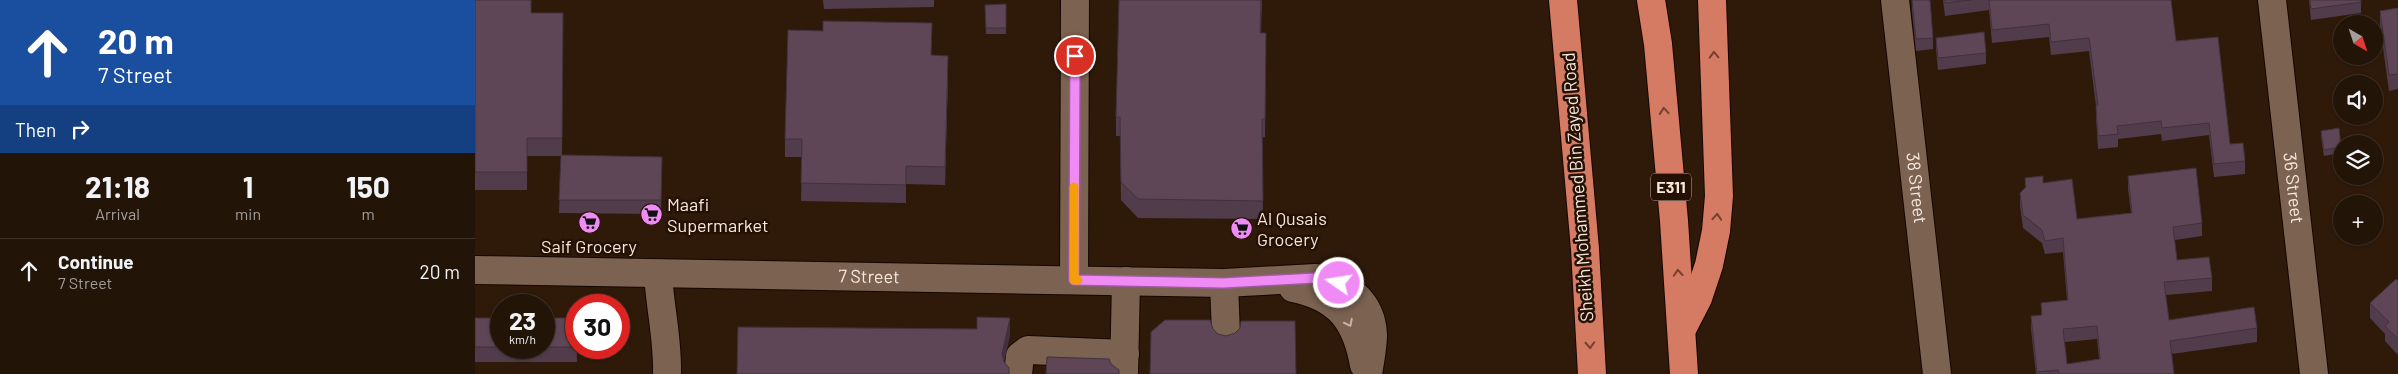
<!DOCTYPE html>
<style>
body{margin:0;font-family:Barlow,sans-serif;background:#2f2116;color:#f1f3f6;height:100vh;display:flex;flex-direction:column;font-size:19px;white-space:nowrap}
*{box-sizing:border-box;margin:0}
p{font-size:16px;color:#a39e9c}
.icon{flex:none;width:28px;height:28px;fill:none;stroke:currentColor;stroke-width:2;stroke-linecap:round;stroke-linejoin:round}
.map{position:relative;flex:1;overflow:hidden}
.drawer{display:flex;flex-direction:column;background:#231408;width:475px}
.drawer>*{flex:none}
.banner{background:#1a4fa0;color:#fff;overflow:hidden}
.needle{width:32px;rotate:141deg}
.tools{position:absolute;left:1858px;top:15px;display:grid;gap:10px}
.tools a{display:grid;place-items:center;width:50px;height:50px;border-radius:50%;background:#231408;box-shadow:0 1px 4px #0004,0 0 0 1px #403329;font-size:25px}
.speed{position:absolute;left:15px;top:294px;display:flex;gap:10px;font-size:25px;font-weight:700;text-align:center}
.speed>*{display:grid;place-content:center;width:65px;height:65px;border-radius:50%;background:#231408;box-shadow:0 1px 4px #0004,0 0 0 1px #403329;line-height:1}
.speed small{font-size:12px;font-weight:400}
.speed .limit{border:8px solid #d22;background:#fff;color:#111}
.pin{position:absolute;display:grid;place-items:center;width:42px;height:42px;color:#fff;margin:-21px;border:2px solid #fff;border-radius:50%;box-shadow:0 1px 5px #0007}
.me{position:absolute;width:55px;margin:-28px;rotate:283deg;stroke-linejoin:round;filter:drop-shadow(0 0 4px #0008)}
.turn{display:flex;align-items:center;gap:18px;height:105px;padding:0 15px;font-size:22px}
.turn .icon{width:65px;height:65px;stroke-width:2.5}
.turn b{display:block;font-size:35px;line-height:42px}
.then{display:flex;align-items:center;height:48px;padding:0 15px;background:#0003;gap:10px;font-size:19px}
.eta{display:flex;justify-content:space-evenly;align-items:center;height:85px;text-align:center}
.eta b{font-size:30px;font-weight:700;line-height:35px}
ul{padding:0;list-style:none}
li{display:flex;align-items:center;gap:15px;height:65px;padding:0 15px;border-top:1px solid #403329}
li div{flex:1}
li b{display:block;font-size:19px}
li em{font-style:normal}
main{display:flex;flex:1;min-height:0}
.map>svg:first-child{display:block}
</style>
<main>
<section class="drawer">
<div class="banner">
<div class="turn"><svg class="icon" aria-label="ahead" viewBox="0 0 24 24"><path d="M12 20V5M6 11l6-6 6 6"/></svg><div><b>20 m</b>7 Street</div></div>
<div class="then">Then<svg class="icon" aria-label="right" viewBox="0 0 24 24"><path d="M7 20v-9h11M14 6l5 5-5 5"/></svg></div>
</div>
<div class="eta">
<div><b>21:18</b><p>Arrival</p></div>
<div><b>1</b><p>min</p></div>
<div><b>150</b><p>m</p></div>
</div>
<ul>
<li><svg class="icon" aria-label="ahead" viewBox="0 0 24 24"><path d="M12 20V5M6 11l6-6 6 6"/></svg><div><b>Continue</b><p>7 Street</p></div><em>20 m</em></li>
</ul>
</section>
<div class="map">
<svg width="1923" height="374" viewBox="0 0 1923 374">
<rect width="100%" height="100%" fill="#2f1a0a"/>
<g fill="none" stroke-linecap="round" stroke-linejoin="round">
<defs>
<g id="minor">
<path id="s1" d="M1420,0L1462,374"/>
<path id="s2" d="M1797,0L1839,374"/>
<path id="s3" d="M0,270L749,283L840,278C871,281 897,302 898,335C898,348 895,361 893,374"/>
<path d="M183,274C185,308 193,340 192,374"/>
<path d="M599,280L600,0"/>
<path d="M749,283L751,335"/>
<path d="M818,288C863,297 881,320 889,365"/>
<path d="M543,374L545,356L553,350L650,354"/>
<path d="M649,374L651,281"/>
</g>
<g id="highway">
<path d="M1088,0L1110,249L1117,374"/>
<path d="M1176,0L1183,44L1199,221L1209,374"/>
<path d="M1207,329L1223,298L1234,265L1241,231L1244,196L1237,0"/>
</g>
</defs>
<use href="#minor" stroke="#160500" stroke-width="30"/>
<use href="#highway" stroke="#160500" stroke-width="30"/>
<use href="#minor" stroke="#7b6251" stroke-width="28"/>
<use href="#highway" stroke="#d57a63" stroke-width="28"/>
</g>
<g fill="#513c4b" fill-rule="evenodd">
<path d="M0,0L56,13H88L87,155L187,157L186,214L84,213L86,156H52V190H0Z"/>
<path d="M348,0H459V7L349,9Z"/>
<path d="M787,0L786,33H791L790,137H787L788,219L663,218L646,200L645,136H641V117Z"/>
<path d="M1437,0L1458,38V49L1441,51L1437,11Z"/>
<path d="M1468,0H1696L1701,41L1755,144L1770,161V174L1739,177L1734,135L1687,141L1686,134L1643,139V147L1623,149L1621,118V106L1614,51L1576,55L1574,37L1517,43L1514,10L1470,16Z"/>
<path d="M1834,0H1886V13L1836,20Z"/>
<path d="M531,4V34H511L510,5Z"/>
<path d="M1923,8V89L1914,91L1905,26V11Z"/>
<path d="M1461,38L1511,53V64L1463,70L1461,49Z"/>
<path d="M456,55L473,74L470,185L431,184V203L326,201L327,157H310V139Z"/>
<path d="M1846,131L1866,145V153L1849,156L1846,137Z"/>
<path d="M1653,176L1727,223V236L1700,240L1702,260L1737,278V291L1691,295L1694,320L1782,328V342L1697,354L1699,374H1561L1556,329V316L1566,315V303L1592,300L1588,252L1570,254L1567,243L1548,228L1545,206V193L1550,188V178L1568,183L1602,219L1656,213L1653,189ZM1622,339L1624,359L1592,364L1590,342Z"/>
<path d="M1923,281V355L1910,341V334L1895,318V303Z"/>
<path d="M0,318H26V348H69V318H101L102,362H0Z"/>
</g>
<g fill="#42313d">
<path d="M473,56V74L470,185V167Z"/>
<path d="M535,318V336L527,372V354Z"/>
</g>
<g fill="#5e4657" stroke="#42313d" fill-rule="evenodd">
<path d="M0,0H56V13H88L87,138H52V172H0Z"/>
<path d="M644,0H786L785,33H791L790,119H787L788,201L663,199L646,182L645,117H641Z"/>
<path d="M1437,0H1455L1458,38L1441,39Z"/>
<path d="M1470,0H1496L1470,3Z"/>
<path d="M1514,0H1696L1701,41L1743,37L1755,144L1768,143L1770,161L1739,164L1734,123L1687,128L1686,121L1642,126L1643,134L1623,136L1621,106L1623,105L1614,38L1576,42L1574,24L1517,30Z"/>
<path d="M1835,0H1886V2L1836,9Z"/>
<path d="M531,4V28H511L510,5Z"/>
<path d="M1923,8V74L1914,75L1905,11Z"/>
<path d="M348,21L457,23L456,55L473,56L470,167L431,166V185L326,183L327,139H310L313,30L348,31Z"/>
<path d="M1509,32L1511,53L1463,58L1461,38Z"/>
<path d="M1864,128L1866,147L1849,150L1846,131Z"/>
<path d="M86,155L187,157L186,200H84Z"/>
<path d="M1721,168L1727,223L1698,227L1702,260L1734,257L1737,278L1689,282L1694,320L1779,307L1782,328L1695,341L1699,374H1584L1583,370L1562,372L1556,316L1567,315L1566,303L1593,300L1588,238L1570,241L1567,230L1548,215L1545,193L1551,187L1550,178L1568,176V183L1597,179L1602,219L1657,213L1653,176ZM1622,326L1625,359L1592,364L1588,329Z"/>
<path d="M1921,279L1923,281V339L1910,326L1914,322L1895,303Z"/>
<path d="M502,317L535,318L527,354L529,362L534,368V374H262L263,327L502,329Z"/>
<rect x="0" y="318" width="26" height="29"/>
<rect x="69" y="318" width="32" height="29"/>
<path d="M690,320H735L738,329L743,334L751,336L760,333L765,328L766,321H820L821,374H675L676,332Z"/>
<path d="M572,357L634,359L636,364L644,370V374H571Z"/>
</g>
<defs><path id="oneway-chevron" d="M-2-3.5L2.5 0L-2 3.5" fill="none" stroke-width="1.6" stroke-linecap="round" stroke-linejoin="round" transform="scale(1.25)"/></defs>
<g stroke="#74402e">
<use href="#oneway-chevron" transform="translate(1239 55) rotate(-92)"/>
<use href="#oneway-chevron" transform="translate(1189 111) rotate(-95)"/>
<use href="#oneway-chevron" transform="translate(1242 217) rotate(-86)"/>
<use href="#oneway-chevron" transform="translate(1203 273) rotate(-94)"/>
<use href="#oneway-chevron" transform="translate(1115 345) rotate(87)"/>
</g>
<use stroke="#c5b2a5" href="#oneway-chevron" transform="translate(874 323) rotate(63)"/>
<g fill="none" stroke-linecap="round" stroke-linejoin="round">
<defs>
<path id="route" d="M600,56L599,280L749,283L840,278L864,283"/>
</defs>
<use href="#route" stroke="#9c5aa0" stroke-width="12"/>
<use href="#route" stroke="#f08bf6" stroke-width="9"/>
<path stroke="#f59e0b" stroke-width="9" d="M599,187V280H603"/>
</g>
<defs>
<symbol id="supermarket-disc" viewBox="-11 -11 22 22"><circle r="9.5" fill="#f08bf6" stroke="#251103"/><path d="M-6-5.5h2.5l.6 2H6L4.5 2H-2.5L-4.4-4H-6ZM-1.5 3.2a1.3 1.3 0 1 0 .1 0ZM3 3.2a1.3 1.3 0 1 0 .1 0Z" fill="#111"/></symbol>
</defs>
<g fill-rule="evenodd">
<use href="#supermarket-disc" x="164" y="202" width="25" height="25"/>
<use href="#supermarket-disc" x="102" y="210" width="25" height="25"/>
<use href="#supermarket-disc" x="754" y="216" width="25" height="25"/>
</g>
<g text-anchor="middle" stroke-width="5" stroke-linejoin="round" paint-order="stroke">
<rect fill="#251103" stroke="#b7a79c" stroke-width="1" x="1176" y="173.5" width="40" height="27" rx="4"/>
<g font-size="16" font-weight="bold" fill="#f6e7dd">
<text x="1196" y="193">E311</text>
</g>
<g font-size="18" fill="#f6e7dd" stroke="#251103">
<text transform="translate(1103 187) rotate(-94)" y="6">Sheikh Mohammed Bin Zayed Road</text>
<text dy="6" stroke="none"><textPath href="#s1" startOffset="189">38 Street</textPath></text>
<text dy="6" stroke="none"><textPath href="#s2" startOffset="189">36 Street</textPath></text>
<text dy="6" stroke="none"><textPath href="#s3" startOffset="394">7 Street</textPath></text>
</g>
<g font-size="18" fill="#f6e7dd" stroke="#251103" text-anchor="start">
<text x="192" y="211">Maafi<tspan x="192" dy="21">Supermarket</tspan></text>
<text x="782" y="225">Al Qusais<tspan x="782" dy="21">Grocery</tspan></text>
<text x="114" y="253" text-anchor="middle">Saif Grocery</text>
</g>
</g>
</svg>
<div class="tools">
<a><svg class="needle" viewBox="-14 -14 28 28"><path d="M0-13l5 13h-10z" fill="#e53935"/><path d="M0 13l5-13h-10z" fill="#a39e9c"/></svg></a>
<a><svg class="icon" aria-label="sound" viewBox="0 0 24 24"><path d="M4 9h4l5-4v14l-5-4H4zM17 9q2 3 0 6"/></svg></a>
<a><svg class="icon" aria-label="layers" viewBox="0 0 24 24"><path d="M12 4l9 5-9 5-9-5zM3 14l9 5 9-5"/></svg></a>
<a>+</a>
</div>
<div class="speed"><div>23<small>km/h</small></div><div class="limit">30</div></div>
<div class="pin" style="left:600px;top:56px;background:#d93025"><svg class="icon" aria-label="arrive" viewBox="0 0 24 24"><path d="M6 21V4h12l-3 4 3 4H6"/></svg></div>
<svg class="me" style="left:864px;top:283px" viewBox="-20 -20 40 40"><circle r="17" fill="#f08bf6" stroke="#fff" stroke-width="3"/><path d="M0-11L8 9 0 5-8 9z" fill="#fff"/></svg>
</div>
</main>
